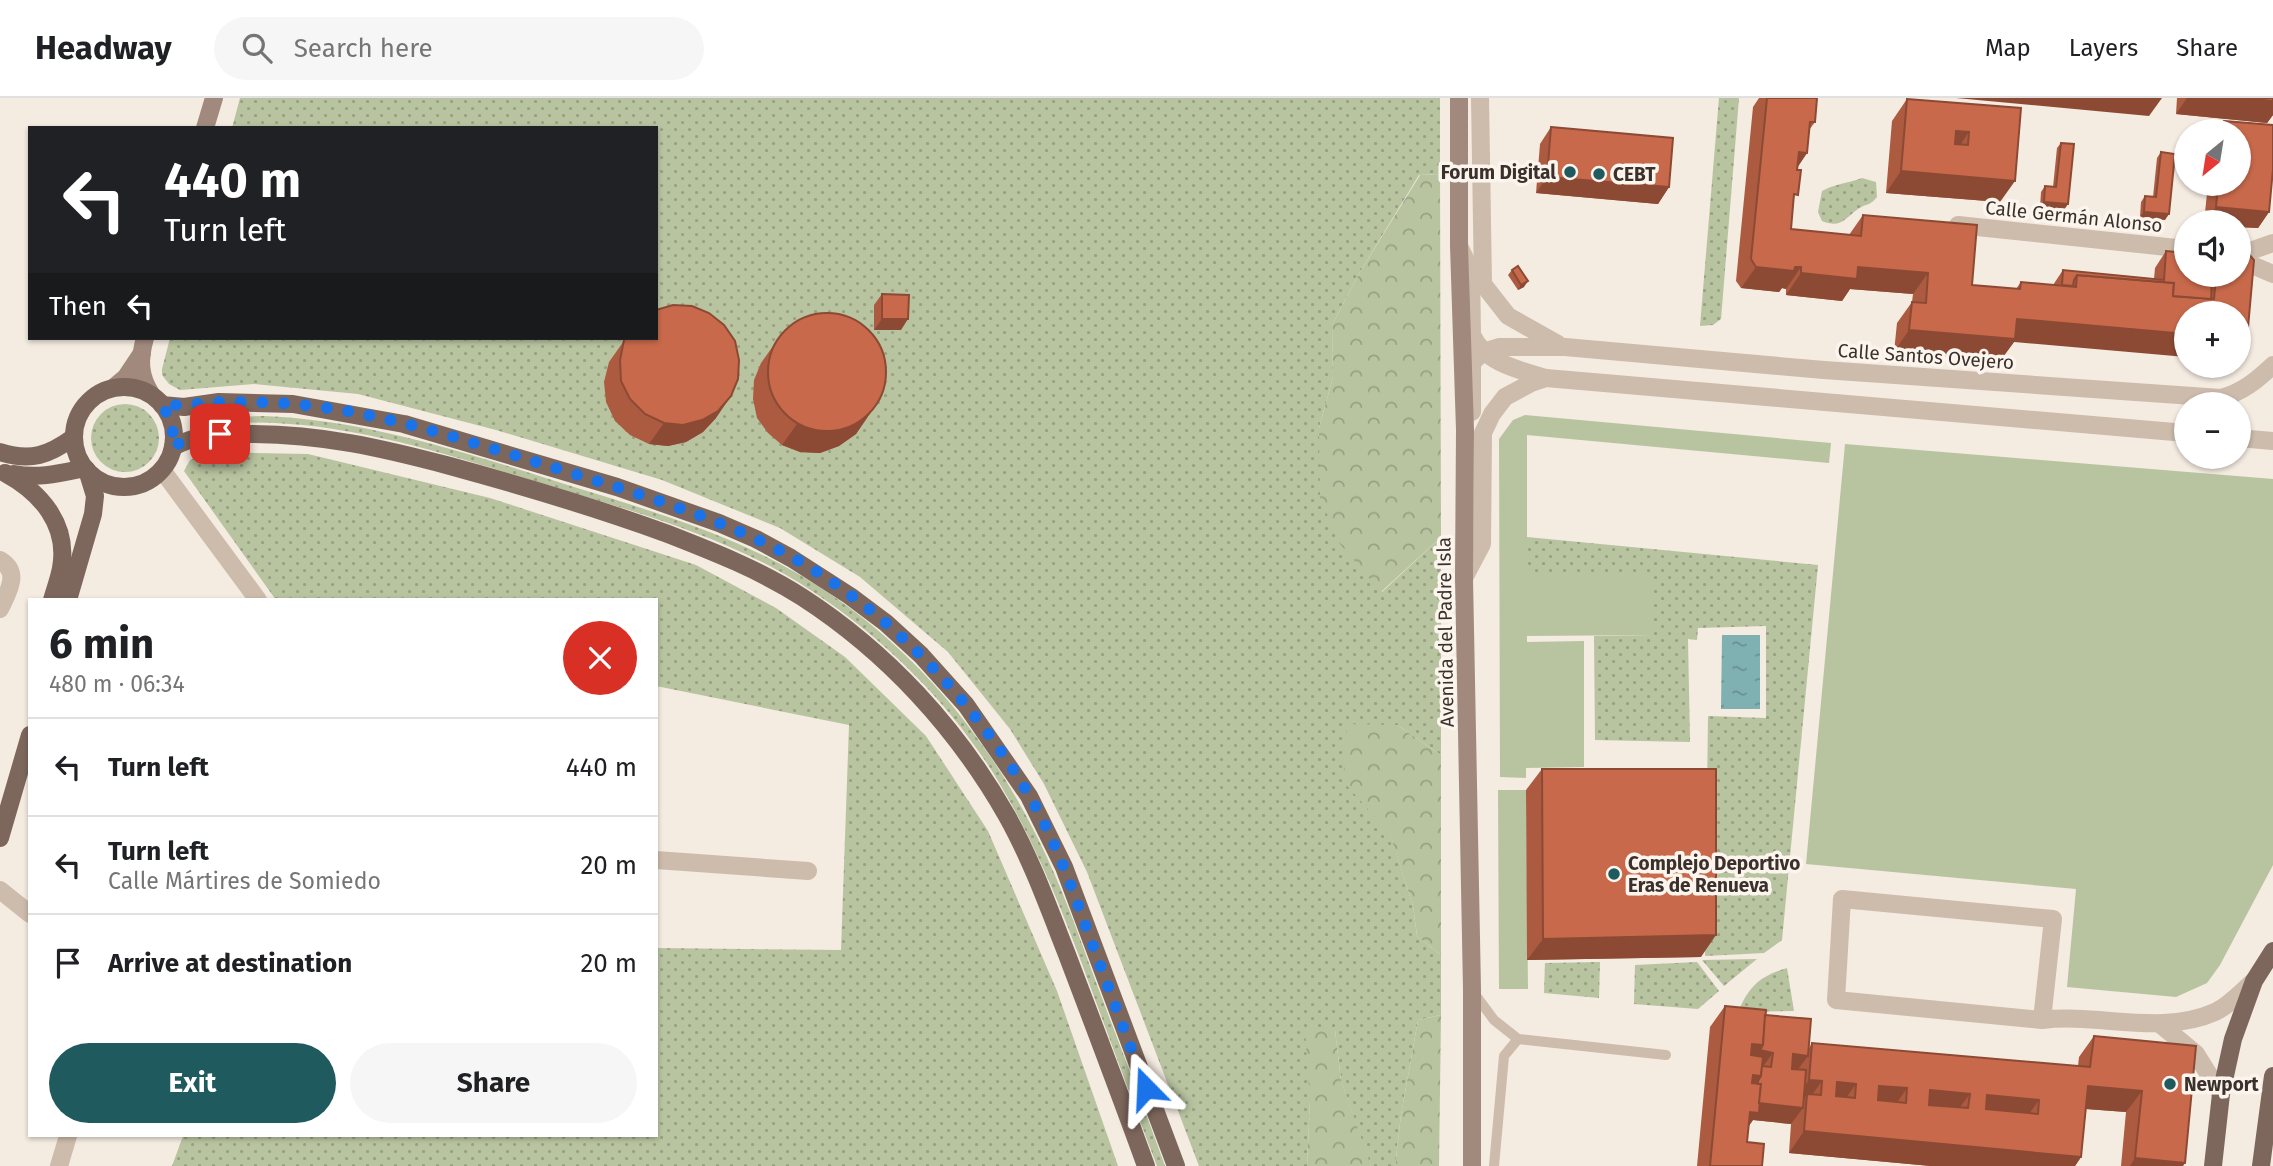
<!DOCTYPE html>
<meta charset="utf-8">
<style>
body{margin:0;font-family:"Fira Sans",sans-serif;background:#f6f6f6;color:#202124;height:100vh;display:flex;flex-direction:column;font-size:26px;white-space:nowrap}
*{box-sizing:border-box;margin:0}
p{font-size:23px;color:#757577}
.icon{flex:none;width:38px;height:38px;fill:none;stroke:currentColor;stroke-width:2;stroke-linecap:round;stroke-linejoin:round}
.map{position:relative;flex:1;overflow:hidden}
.sheet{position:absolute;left:28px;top:500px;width:630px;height:539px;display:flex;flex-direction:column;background:#fff;border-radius:0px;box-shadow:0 2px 5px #0004}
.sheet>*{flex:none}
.top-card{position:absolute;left:28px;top:28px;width:630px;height:214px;border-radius:0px;box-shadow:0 2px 5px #0004;background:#202124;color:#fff;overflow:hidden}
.needle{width:46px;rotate:210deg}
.fabs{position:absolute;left:2174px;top:21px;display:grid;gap:14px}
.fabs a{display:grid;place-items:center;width:77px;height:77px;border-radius:50%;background:#fff;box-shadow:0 2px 5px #0004;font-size:35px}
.pin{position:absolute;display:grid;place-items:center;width:60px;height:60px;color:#fff;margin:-30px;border-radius:14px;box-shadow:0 4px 10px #0006}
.me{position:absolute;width:77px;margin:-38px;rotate:339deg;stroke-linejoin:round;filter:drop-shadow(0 0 5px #0008)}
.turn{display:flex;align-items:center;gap:24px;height:147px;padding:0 21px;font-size:32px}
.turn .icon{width:91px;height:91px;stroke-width:2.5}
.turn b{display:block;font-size:49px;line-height:60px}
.then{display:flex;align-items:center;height:66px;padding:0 21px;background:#0003;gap:14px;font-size:26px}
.round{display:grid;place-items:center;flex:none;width:74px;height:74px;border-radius:37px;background:#f6f6f6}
.summary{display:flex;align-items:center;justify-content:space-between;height:119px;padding:0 21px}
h1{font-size:42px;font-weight:700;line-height:52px}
.action{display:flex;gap:14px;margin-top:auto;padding:14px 21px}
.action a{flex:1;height:80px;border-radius:42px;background:#1f5a5e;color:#fff;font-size:28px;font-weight:700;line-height:80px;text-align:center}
.action a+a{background:#f6f6f6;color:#202124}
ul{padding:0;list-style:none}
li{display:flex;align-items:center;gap:21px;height:98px;padding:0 21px;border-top:2px solid #e0e0e0}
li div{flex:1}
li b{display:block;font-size:26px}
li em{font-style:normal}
header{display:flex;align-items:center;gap:42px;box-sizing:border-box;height:98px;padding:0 35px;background:#fff;border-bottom:2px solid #e0e0e0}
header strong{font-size:33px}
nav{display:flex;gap:38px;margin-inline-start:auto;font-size:24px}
.search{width:490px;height:63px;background:#f6f6f6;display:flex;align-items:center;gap:18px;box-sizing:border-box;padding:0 24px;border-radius:38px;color:#757577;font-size:26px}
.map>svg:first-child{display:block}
</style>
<header>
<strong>Headway</strong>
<div class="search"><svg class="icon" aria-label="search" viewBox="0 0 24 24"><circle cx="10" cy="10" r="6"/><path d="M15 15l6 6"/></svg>Search here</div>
<nav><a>Map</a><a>Layers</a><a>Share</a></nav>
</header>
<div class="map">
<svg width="2273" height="1068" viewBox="0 0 2273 1068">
<defs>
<pattern id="grass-dots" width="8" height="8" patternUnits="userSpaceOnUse" patternTransform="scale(1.75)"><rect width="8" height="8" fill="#b8c4a0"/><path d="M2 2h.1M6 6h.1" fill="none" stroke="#97a083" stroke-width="1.8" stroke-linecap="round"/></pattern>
<pattern id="forest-crowns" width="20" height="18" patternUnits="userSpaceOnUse" patternTransform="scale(1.75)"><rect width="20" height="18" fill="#b8c4a0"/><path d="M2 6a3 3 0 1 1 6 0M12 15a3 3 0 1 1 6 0" fill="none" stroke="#97a083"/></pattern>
<pattern id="water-ripples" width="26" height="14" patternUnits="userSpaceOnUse" patternTransform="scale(1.75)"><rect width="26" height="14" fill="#7fb0b2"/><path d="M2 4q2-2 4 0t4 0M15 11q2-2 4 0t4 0" fill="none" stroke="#699091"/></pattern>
</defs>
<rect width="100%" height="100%" fill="#f4ebe1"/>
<g fill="url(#grass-dots)">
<path d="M240,0H1440V76L1419,77L1360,174L1332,227L1333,279L1319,330L1382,494L1441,439V657L1397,627L1343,682L1390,735L1413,808L1417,838L1441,857V917L1418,922L1401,1017L1395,1068H1371L1368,1062L1341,982L1335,932L1310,1004L1307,1068H1199L1087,774L1044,686L1010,631L948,554L860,479L780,430L662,382L496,332L358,296L254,286L180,292L169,286L162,277V271L170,240H656V30H232Z"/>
<path d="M1719,0H1739L1721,221L1713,227L1700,228Z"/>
<path d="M1862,80L1876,84L1877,99C1870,108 1867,105 1858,111C1845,120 1841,131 1822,123L1818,114L1822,93C1834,86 1849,85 1862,80Z"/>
<circle cx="125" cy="340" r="34"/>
<path d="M263,318C370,322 473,357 574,389C652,413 730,436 800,477C916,545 1001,653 1054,775C1072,816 1086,858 1102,900C1123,956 1145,1012 1165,1068H1157C1136,1013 1116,958 1096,904C1067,824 1037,745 992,673C943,597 875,532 798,484C723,438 635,414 551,388C448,357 342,320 234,325V319Z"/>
<path d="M210,354L308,356L490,400L696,467L776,510L845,559L926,638L988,733L1057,893L1118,1068H172L183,1038H656V850L841,852L849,627L656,588V502H276L184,373L190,362Z"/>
<path d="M1527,439L1818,467L1782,842L1764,855L1705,858L1708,618L1766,620V528L1698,530L1697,542L1688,541L1690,644L1595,642L1594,538L1652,537L1526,474Z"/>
<path d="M1757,861L1724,888L1702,862Z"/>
<path d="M1600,864L1599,900L1544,895L1545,865Z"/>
<path d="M1697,864L1719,893L1698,911L1634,906L1635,867Z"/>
<path d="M1787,870L1794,913L1738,914C1749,888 1760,878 1787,870Z"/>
</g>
<g fill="url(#forest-crowns)">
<path d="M1440,76L1441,439L1381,494L1340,446L1320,400L1319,330L1333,279L1332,227L1360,174L1420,77Z"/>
<path d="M1347,626L1397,627L1441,657V857L1417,838L1413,808L1390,736L1343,683Z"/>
<path d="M1441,917L1439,1068H1395L1401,1017L1418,922Z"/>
<path d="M1305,932H1335L1341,982L1371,1068H1307L1310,1004Z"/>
</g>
<g fill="#b8c4a0">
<path d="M1525,317L1831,345L1829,365L1527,337V474H1652L1653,537L1527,538V544L1584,543V669L1526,670V680L1500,679L1499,341L1513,322Z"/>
<path d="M1845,346L2273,381V767L2220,867L2207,885L2176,899L2067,889L2076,791L1806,766Z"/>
<path d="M1498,692H1526L1528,891H1499Z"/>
</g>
<path fill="url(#water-ripples)" d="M1722,537H1760V611H1721Z"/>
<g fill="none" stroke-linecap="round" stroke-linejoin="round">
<g stroke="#cdbbac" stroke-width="10">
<path d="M1474,895L1494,922L1518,941L1666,957"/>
<path d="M1494,1068L1504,958L1518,941"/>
</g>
<g stroke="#cdbbac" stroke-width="18">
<path d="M1480,0L1483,186L1508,218L1558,246"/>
<path d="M1958,127L2186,151"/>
<path d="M1459,148L1471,173L1472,237C1485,265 1519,272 1546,280L2186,335"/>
<path d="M2238,153L2253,152L2273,145"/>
<path d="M2238,161L2273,176"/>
<path d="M1472,314V265L1483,254L1499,249H1565L1824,272L2221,300C2243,294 2257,282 2273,267"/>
<path d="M2238,340L2273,343"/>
<path d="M162,372L258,502"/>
<path d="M0,462C21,474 8,494 0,511"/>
<path d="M1464,480L1482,446L1483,335L1492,316L1505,299L1531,285L1546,280"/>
<path d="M656,762L808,773"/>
<path d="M0,792L30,816"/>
<path d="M2042,922L2053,821L1842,801L1836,902L2042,922C2099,915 2161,938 2215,914C2229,908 2242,893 2254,883"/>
<path d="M2160,926L2196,956L2221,996"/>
<path d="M59,1068L68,1038"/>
</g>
<g stroke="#a18a7d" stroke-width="18">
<path d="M1459,0V148L1465,332L1464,480L1472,891V1068"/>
<path d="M205,30L214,0"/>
<path d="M145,240C139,261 139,277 151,296"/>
<path d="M113,290L126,279L142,255"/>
</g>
<g stroke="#7d675c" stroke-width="18">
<circle cx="124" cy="339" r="50"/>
<path d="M162,307L184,309L219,304L293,306L404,326L617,389L719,425L756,441L791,460L850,498L886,525L921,557L966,607L1029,698L1064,769L1176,1068"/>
<path d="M173,349C198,335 224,336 251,336C321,336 382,350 450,368C523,388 597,410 668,436C714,454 760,472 802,499C887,554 957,630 1007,718C1031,761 1048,808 1066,854C1093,925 1120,996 1146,1068"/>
<path d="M0,354C31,364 49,357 74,339"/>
<path d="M5,375C40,394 69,426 61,470C59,481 55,491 52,502"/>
<path d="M14,376C38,381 61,375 85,370"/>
<path d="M68,502L93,416L95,398L87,372"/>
<path d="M0,740L30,637"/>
<path d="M2213,1068L2221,996L2233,941L2254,883L2273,853"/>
<path d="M2261,1068L2273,978"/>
</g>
</g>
<g fill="#ac5a40">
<path d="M1759,0H1817L1815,24L1809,32L1807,55L1797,70L1791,131L1849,137L1863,117L1972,187L2016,191L2021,184L2053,187L2063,172L2154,181L2155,170L2166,153L2186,177H2238L2247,241L2014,244L2000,263L1894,254L1897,225L1912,204L1913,196L1850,191L1842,203L1786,197V191L1782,190L1779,194L1741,190L1736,183L1753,9Z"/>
<path d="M2177,0H2273V17L2267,25L2176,16Z"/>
<path d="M1907,1L2021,10L2000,104L1886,95L1892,23Z"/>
<path d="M2224,23L2273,27V71L2269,114L2258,130L2238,129V124H2204L2208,86H2238V33H2216Z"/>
<path d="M1551,29L1669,89L1658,106L1536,95L1540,46Z"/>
<path d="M2061,45L2064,112L2040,109L2041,94L2045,88L2053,89L2057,50Z"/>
<path d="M2161,54L2165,122L2140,119L2141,104L2145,98L2153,99L2157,60Z"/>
<path d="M1512,172L1524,189L1518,192L1508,177Z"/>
<path d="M882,196L901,232H874V207Z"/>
<path d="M626,240L716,320L703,334L686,344L668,348L649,346L630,337L615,323L606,304L604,284L609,264Z"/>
<path d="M776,244L871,314L856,336L839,348L820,355L800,354L782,347L768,335L757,320L753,301L754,282L761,265Z"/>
<path d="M1542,671L1701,859L1527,862L1526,692Z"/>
<path d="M1725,908L1765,917L1809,950L1812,945L2078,968L2079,959L2094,938L2196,948L2183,1068H2121L2126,1014L2086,1011L2081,1059L2075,1068H1931L1789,1055L1791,1026L1753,1022L1748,1029L1747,1044L1762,1068H1697L1710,929Z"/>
</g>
<g fill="#8c4a34">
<path d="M1956,0H2162L2149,18Z"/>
<path d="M2187,0H2246L2273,3V17L2267,25L2176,16Z"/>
<path d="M1956,33L1969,34L1954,56Z"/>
<path d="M1799,54L1807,55L1792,77Z"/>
<path d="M1901,73L2015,83L2000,104L1886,95Z"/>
<path d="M1547,79L1669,89L1658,106L1536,95Z"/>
<path d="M2044,104L2068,106L2064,112L2040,109Z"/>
<path d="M2216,109L2269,114L2258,130L2238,129V124H2205Z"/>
<path d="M2144,114L2169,116L2165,122L2140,119Z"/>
<path d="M1756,169H1801L1786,191L1782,190L1779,194L1741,190Z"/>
<path d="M1858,169L1928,175L1913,196L1850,191L1842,203L1786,197L1801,175Z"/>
<path d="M2207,178L2216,179L2201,200L2192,199Z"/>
<path d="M1528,183L1524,189L1518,192L1521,187Z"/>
<path d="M882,221H908L901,232H874Z"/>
<path d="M2017,221L2186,236V259L2014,244L2000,263L1894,254L1909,232Z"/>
<path d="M2238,241H2247L2238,254Z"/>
<path d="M731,298L716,320L703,334L686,344L668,348L649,346L664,325Z"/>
<path d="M871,314L856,336L839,348L820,355L800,354L782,347L797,326Z"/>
<path d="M1716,837L1701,859L1527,862L1543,841Z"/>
<path d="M1752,946L1763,947L1773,955L1761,971L1748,969Z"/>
<path d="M1793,956L1808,958L1796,974L1782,973Z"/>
<path d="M1753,977L1761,978L1746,999Z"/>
<path d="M1809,982L1822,983L1807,1004V996L1802,1004L1793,1003Z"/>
<path d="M1837,984L1856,986L1841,1007L1822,1006Z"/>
<path d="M1879,988L1907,990L1892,1012L1864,1009Z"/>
<path d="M2088,988L2142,993L2126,1014L2073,1010Z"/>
<path d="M1930,992L1970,996L1954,1017L1915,1014Z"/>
<path d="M1987,997L2039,1002L2024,1023L1972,1019Z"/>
<path d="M1756,1005L1803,1010L1791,1026L1753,1022L1743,1036H1735Z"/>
<path d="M1804,1033L2081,1059L2075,1068H1931L1789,1055Z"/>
<path d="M2135,1060L2185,1065L2183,1068H2134V1066L2133,1068H2130Z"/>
</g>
<g fill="#c8694b" stroke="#8c4a34" stroke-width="2" fill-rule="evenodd">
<path d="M1767,0H1817L1815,24H1810L1807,55L1799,54L1797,72H1801L1798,97L1794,96L1791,131L1861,138L1863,117L1977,127L1972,187L2020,191L2021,184L2076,189L2077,177L2174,185L2173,198L2214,201L2216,179L2207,178V177H2238V154L2248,155L2254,162L2247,241H2238V215H2186V236L2017,221L2015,241L1909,232L1912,204L1926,205L1928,175L1858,169L1857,181L1801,175V169H1795L1794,173L1756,169L1751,161Z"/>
<path d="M2246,0H2273V3Z"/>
<path d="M1907,1L2021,10L2015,83L1901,73ZM1956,33L1969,34L1968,47L1955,46Z"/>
<path d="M2224,23L2273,27V71L2269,114L2216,109L2218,86H2238V33H2223Z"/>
<path d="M1551,29L1673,40L1669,89L1547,79Z"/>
<path d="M2061,45L2074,46L2068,106L2044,104L2045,88L2056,89Z"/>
<path d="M2161,54L2175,56L2169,116L2144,114L2145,98L2156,99Z"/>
<path d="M2166,153L2186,155V177H2204V183L2212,184L2211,201L2173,198L2174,185L2077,177L2074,182L2073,188L2062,187L2063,172L2164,182Z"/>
<path d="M1518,168L1528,183L1521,187L1512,172Z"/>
<path d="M882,196L909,197L908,221H882Z"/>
<path d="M673,207L692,208L709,215L724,227L735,243L739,262L738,281L731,298L718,313L702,322L683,327L664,325L645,316L630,301L621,283L620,262L624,242L626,240H656V212Z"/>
<circle cx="827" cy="274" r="59"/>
<path d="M1542,671H1716V837L1543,841Z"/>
<path d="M1725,908L1766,912L1763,947L1752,946L1751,957L1763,959L1761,978L1753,977L1752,985L1761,986L1759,1015L1750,1014L1747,1044L1764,1046L1762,1068H1710Z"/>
<path d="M1765,917L1811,921L1808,958L1793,956L1792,971L1806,972L1803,1010L1759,1005L1761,986H1758V983L1761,978L1762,968L1771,969L1773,955L1760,952L1763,947Z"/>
<path d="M2094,938L2196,948L2185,1065L2135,1060L2142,993L2088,988L2081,1059L1804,1033L1807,996L1821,997L1822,983L1809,982L1812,945L2090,969ZM1837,984L1856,986L1855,1000L1836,998ZM1879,988L1907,990L1906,1005L1878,1002ZM1930,992L1970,996L1968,1010L1929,1007ZM1987,997L2039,1002L2038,1016L1986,1011Z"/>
<path d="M2134,1066L2154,1068H2134Z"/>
</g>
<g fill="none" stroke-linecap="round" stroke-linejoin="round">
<path stroke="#1a73e8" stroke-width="12" stroke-dasharray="0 21.6" d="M220,336L188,340L173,349C174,332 171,321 162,307C182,308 201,305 221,304C245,304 270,304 293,306C376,313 458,340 536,364C609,387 684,408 754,440C869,492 965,589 1029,697C1053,738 1070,784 1086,829C1106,883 1126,937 1146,990"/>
</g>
<g fill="#1f5a5e" stroke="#fbf5ee" stroke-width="2.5">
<circle cx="1570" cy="74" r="7"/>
<circle cx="1599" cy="76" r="7"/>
<circle cx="1614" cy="776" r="7"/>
<circle cx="2170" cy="986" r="7"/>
</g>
<g text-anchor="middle" stroke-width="7" stroke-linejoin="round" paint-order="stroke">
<g font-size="19" font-weight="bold" fill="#3b302b" stroke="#fbf5ee" text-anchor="start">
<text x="1556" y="81" text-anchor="end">Forum Digital</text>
<text x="1613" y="83">CEBT</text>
<text x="1628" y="772">Complejo Deportivo<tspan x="1628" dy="22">Eras de Renueva</tspan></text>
<text x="2184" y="993">Newport</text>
</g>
<g font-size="19" fill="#3b302b" stroke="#fbf5ee">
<text transform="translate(2074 118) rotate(6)" y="7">Calle Germán Alonso</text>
<text transform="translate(1926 258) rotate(4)" y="7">Calle Santos Ovejero</text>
<text transform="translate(1445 534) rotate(-91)" y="7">Avenida del Padre Isla</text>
</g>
</g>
</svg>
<div class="fabs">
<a><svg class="needle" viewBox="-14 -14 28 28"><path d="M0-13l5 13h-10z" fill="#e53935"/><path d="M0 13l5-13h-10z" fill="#757577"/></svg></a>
<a><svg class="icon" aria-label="sound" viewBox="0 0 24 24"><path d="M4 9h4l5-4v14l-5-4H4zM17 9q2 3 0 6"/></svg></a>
<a>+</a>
<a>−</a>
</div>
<div class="pin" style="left:220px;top:336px;background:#d93025"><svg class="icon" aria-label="arrive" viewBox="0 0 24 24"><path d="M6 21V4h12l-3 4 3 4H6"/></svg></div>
<svg class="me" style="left:1146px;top:990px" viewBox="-20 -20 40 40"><path d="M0-17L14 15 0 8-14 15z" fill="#1a73e8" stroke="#fff" stroke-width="4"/></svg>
<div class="top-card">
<div class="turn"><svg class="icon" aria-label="left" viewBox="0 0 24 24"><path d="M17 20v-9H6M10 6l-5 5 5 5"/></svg><div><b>440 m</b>Turn left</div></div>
<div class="then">Then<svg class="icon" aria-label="left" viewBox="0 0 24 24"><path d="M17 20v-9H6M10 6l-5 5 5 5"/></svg></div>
</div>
<section class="sheet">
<div class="summary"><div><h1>6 min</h1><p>480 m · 06:34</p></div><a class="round" style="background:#d93025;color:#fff"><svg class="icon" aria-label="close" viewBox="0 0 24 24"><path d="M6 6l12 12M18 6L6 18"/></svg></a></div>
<ul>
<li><svg class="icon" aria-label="left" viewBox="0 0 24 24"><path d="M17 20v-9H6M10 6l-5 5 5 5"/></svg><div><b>Turn left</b></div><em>440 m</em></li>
<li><svg class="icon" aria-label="left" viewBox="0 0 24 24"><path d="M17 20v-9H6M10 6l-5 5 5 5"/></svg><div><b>Turn left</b><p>Calle Mártires de Somiedo</p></div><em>20 m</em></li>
<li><svg class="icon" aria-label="arrive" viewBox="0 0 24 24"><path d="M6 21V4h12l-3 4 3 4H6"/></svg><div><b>Arrive at destination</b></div><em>20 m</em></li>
</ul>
<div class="action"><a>Exit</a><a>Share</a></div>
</section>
</div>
